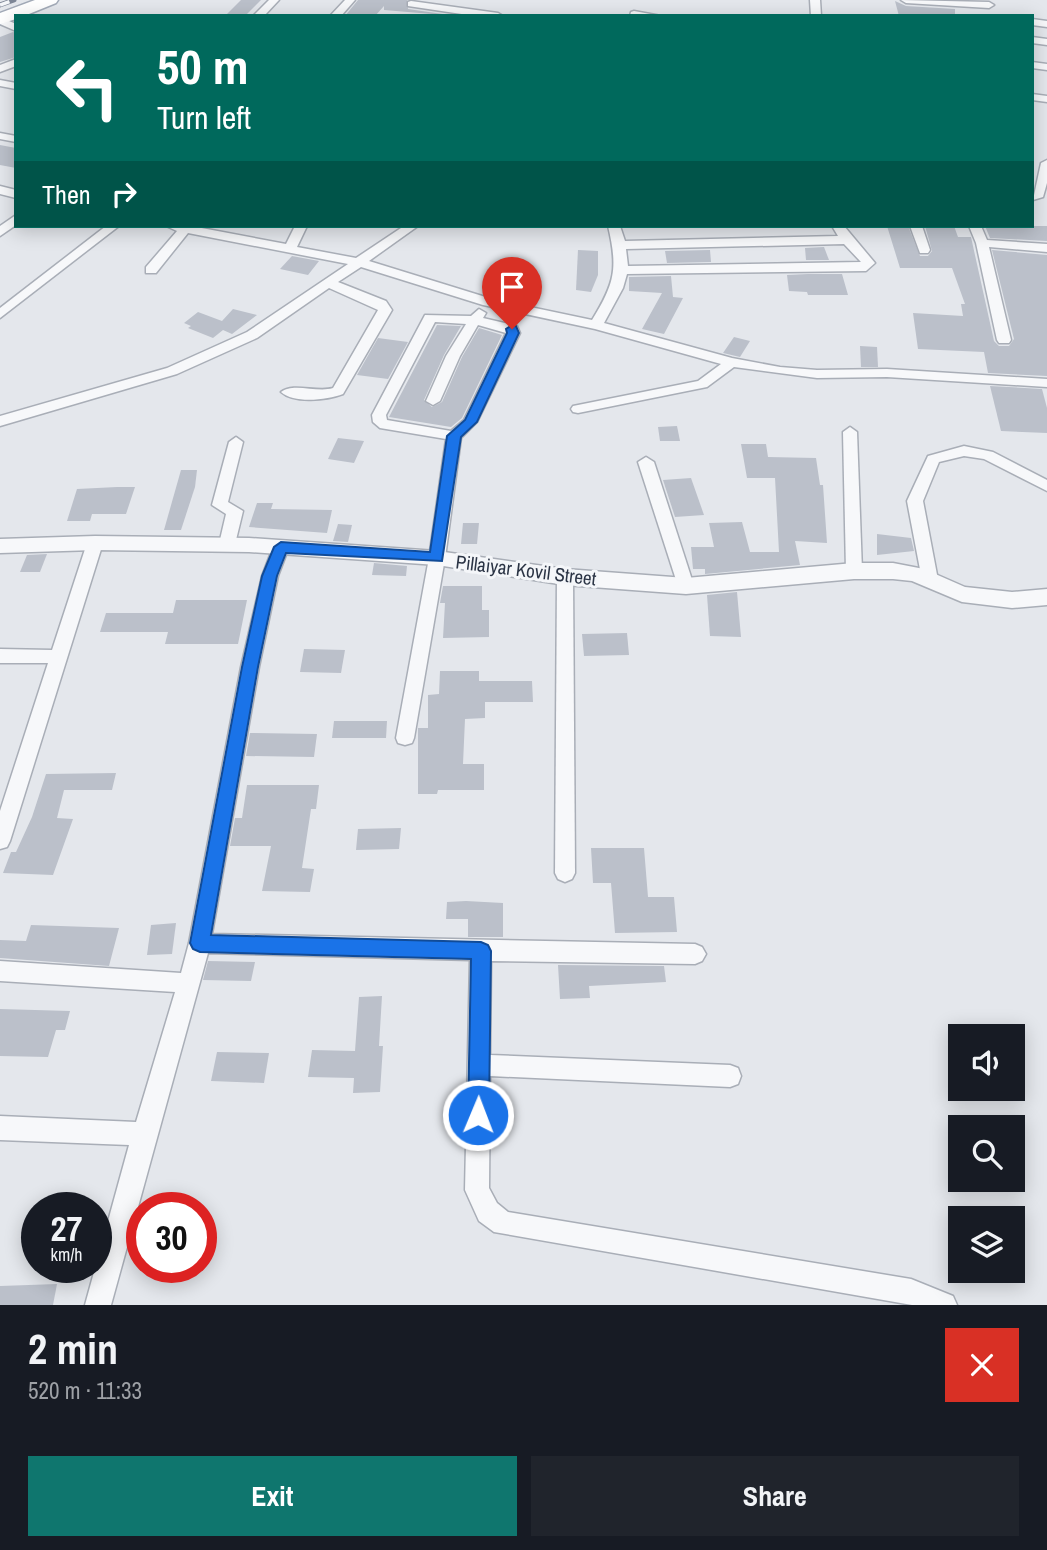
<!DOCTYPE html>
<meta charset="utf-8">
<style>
body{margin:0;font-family:"Archivo Narrow",sans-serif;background:#20242c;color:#f1f3f6;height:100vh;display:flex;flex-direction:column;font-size:26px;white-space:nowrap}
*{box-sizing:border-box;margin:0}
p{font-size:23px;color:#9ea1a6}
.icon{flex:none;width:38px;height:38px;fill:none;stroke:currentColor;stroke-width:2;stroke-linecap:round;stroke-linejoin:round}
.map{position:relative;height:1305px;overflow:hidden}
.sheet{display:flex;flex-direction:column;background:#171b24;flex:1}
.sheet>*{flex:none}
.banner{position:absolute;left:14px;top:14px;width:1020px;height:214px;border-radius:0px;box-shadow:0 4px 18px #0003;background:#00695c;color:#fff;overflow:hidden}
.buttons{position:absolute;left:948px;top:1024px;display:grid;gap:14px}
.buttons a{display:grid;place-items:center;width:77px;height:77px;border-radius:0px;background:#171b24;box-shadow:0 4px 18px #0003;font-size:35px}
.speed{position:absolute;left:21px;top:1192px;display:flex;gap:14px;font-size:35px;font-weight:700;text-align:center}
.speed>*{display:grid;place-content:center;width:91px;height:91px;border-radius:50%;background:#171b24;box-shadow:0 4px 18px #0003;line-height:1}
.speed small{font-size:18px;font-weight:400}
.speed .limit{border:10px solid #d22;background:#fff;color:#111}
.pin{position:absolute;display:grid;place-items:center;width:60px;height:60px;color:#fff;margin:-72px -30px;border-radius:50% 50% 50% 0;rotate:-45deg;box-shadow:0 0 7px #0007}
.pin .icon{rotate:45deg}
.me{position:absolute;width:77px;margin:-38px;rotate:1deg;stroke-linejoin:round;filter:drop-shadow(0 0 5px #0008)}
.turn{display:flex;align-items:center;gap:24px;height:147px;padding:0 28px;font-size:32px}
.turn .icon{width:91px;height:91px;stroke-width:2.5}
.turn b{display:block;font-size:49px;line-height:60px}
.then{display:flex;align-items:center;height:66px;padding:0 28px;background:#0003;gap:14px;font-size:26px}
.round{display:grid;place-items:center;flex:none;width:74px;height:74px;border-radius:0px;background:#20242c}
.head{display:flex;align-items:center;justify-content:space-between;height:119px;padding:0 28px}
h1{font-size:42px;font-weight:700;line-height:52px}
.button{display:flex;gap:14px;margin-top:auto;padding:14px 28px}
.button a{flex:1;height:80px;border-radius:0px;background:#0f766e;color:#fff;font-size:28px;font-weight:700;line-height:80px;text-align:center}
.button a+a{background:#20242c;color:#f1f3f6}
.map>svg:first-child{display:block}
</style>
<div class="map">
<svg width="1047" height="1305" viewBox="0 0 1047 1305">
<rect width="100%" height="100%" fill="#e4e7ec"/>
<g fill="#bbc0ca">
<path d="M241,0H261L245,16H225Z"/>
<path d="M358,0H407L408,9L456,16L384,10V6L375,16H345Z"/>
<path d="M895,1L906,6L955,9V16H899Z"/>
<path d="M13,32L16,33V57L0,62V37Z"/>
<path d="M0,145L16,148V168L0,165Z"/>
<path d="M887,226H908L920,256H928L932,251L925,226H954L958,237H971L994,341L999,346H1009L1014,339L992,250L1047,255V376L988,373L984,352L918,349L913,313L963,316L961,304H965L952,268H900Z"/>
<path d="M985,226H1047V241L990,238Z"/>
<path d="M824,247L829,260H806L805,248Z"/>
<path d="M578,250L598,251V275L591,292L576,290Z"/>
<path d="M710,250L711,262L667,263L665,251Z"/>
<path d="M292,256L319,261L308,275L280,269Z"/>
<path d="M808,274H842L848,295H808L807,292L789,291L787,275Z"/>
<path d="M671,276L673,297L683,298L664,334L642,329L662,293L629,291V277Z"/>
<path d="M233,309L257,315L232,334L223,330L213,338L188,328L191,326L184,323L198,312L222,321Z"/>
<path d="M437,325L461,326L444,355L424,400L432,407L442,402L462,357L479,328L502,335L462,418L451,427L389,417Z"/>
<path d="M734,337L750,341L740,357L723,353Z"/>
<path d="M378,338L408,342L388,379L357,375Z"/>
<path d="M860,346L877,347L878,367H861Z"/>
<path d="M990,386L1042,389L1047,408V433L1001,431Z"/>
<path d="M677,426L680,441H660L658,427Z"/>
<path d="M338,438L364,441L354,463L328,459Z"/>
<path d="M741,444H766L768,457L816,458L820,485H823L827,543L795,541L800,565L705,574V569H693L691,547H714L709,523L742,522L750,552H779L775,478H747Z"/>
<path d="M181,470H197L195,487L181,530H164Z"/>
<path d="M691,478L704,515L675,517L663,480Z"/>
<path d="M117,487H135L126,514H92L90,521H67L77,489Z"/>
<path d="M257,503H273L271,509L332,510L327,533L249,527Z"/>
<path d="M463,523H479L477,544H461Z"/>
<path d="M338,524L352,525L348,542L333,541Z"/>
<path d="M877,534L911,538L914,551L877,555Z"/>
<path d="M47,554L40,572H20L27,555Z"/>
<path d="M374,563L407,566L406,576L372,575Z"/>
<path d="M443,586H482V610H489V637L443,638L445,603H440Z"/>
<path d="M737,592L741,637L710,636L707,595Z"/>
<path d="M176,600H247L238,644H165L168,632H100L106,613H173Z"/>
<path d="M627,633L629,655L584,656L582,634Z"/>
<path d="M304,649L345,650L341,673L300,672Z"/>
<path d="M440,671H479V681H532L533,702H485V718L465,719L463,764H484V790H438L437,794H418V728H428V695L439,694Z"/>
<path d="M334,721H387L386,738H332Z"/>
<path d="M250,733L317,734L314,757L246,756Z"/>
<path d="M116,773L112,790H64L57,818L73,819L53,875L3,873L11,852H16L32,817L46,774Z"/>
<path d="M247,785H319L316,809H311L302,868L314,869L310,892L262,891L271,846H230L235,818H242Z"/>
<path d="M401,828L399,849L356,850L358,829Z"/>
<path d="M591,848H644L648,897H674L677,932L615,933L611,883H593Z"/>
<path d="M466,901L503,903V937H468V919H446L447,902Z"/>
<path d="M176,923L172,954L147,955L151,925Z"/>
<path d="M31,925L119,928L109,966L0,958V940L26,941Z"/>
<path d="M208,961L255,962L251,981L203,980Z"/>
<path d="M558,965L664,966L666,982L589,986L590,998L560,999Z"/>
<path d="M382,996L379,1046H383L380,1092L353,1093L354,1078L308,1077L312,1050L355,1051L359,997Z"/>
<path d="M0,1009L70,1011L65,1030H56L48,1057L0,1056Z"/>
<path d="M217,1052L269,1053L264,1083L211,1081Z"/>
<path d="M57,1284L53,1305H0V1286Z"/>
</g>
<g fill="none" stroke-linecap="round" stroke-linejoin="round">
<defs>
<g id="minor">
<path d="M269,0H279L264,16H253Z"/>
<path d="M345,0H355L341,16H330Z"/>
<path d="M810,0H820L821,16H811Z"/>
<path d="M901,0L989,2L994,5L989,8L906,3Z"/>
<path d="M411,1L498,13L503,16H475L408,6V2Z"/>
<path d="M634,11L661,16H630L631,12Z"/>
<path d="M0,17L16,24V31L0,24Z"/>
<path d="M1032,19L1047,21V27L1032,25Z"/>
<path d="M1032,37L1047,39V45L1032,43Z"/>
<path d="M16,59V66L0,72V65Z"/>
<path d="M1032,62L1047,64V70L1032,68Z"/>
<path d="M0,80L16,83V89L0,86Z"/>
<path d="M1032,94L1047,96V102L1032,100Z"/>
<path d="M0,133L16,136V142L0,139Z"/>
<path d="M1047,160V183L1043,197L1033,200L1041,163Z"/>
<path d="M0,186L16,190V198L0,194Z"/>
<path d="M16,215V225L0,236V226Z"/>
<path d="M106,226H119L0,318V308Z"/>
<path d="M166,226H191L286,244L295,226H307L297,247L356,258L404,226H418L369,261L492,299L592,320C615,283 618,268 608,226H620L625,241L838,236L832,226H844L875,263L866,271L627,274L623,288L604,323L732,358L780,367L817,370L887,369L1047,379V387L887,377L817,378L734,367L707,387L578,413L573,412L571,409L573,406L698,381L721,364L595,329L483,305L361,267L338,282L386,301L392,310L343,394C327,400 294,404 281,392C293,382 317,393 333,388L378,310L329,288L257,338L177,374L0,426V416L167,368L247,332L348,264L188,233L156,273H146V267L177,231ZM844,244L861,262L628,266L626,249Z"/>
<path d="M910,226H922L930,250L928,253H920Z"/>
<path d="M969,226H981L987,240L1047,244V252L989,247L1011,340L1009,343H999L997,340L976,243Z"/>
<path d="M479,309L486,313L483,318L517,326L520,333L477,422L461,438L445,558L414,738L412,743L405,745L398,743L396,738L429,558L446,439L380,428L373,422L372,415L425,315L471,316ZM435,322L466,324L446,356L426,401L433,405L440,401L460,356L478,325L506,333L464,420L451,431L387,420L386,415Z"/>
<path d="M850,427L857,432L862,571L854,577L846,571L843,432Z"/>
<path d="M236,437L243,442L228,502L243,511L235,544L227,550L219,544L226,514L212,505L229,442Z"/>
<path d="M964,446L993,452L1047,480V491L984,459L964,456L939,462L923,501L938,580L930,586L922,580L907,501L928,456Z"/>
<path d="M646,457L654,462L694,586L692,590H680L678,586L638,462Z"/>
<path d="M95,537L103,543L10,841L7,847L0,849V811L48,663H0V649L52,650L87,543Z"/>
<path d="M281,541L289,547L278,576L259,667L212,934L695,944L702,947L706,954L702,961L695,964L491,961L490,1055L730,1065L738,1068L741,1076L738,1084L730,1087L490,1076L489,1188L497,1203L508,1212L911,1279L953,1296L957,1305H912L494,1232L479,1221L465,1190L470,960L208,953L111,1305H85L129,1145L0,1140V1116L136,1122L175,992L0,981V961L181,973L189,943L241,667L262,576L273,547Z"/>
<path d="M565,571L573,577L575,873L572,879L565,882L558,879L555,873L557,577Z"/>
</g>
<path id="tertiary" d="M95,536L249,538L437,551L565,569L686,578L854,563H893L924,569L965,587L1012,592L1047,589V605L1012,608L962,602L912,581L893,579H854L686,594L565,585L437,565L249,552L95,550L0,553V539Z"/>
<path id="primary" d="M35,0H58L56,3L24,16H16V19L0,24V13Z"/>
</defs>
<use href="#minor" stroke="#a9aeb7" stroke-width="3"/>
<use href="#tertiary" stroke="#a9aeb7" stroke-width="3"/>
<use href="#primary" stroke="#a3abb8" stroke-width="3"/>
<use href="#minor" fill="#f7f8fa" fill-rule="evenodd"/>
<use href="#tertiary" fill="#f7f8fa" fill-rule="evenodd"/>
<use href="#primary" fill="#fff" fill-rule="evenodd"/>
<defs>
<path id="rail" d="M0,5L14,0"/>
</defs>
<use href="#rail" stroke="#7d8696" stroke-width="5"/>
<use href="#rail" stroke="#f4f6f9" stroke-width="3.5" stroke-dasharray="10" stroke-linecap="butt"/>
</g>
<path fill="#1a73e8" stroke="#114b97" stroke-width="2" d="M512,325L516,326L519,333L477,422L461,437L442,561L286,553L277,576L258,667L211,935L481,942L488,945L491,951L489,1115L486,1122L478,1125L471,1122L468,1115L471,959L200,952L193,949L190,943L242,667L262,576L274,547L281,542L430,552L447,436L465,420L507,333L506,329Z"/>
<g text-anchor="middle" stroke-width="6" stroke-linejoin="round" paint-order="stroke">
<g font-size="19" fill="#2b3445" stroke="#f4f6f9">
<text transform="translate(526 570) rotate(7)" y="7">Pillaiyar Kovil Street</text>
</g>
</g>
</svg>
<div class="buttons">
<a><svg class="icon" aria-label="sound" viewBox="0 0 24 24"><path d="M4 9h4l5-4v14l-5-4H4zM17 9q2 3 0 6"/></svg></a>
<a><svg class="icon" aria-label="search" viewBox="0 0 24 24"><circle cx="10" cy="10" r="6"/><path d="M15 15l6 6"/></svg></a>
<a><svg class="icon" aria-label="layers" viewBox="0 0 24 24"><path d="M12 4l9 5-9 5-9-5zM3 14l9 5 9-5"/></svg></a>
</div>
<div class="speed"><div>27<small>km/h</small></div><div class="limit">30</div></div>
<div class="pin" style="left:512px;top:329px;background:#d93025"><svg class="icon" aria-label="arrive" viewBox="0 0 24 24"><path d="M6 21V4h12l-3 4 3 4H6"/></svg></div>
<svg class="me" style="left:478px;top:1115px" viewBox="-20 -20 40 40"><circle r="17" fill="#1a73e8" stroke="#fff" stroke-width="3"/><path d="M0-11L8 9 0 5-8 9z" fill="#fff"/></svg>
<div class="banner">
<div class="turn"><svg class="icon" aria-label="left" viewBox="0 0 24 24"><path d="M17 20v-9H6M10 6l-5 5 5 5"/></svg><div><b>50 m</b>Turn left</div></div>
<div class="then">Then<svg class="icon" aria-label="right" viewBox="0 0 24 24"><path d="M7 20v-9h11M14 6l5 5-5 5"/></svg></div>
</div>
</div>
<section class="sheet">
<div class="head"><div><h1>2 min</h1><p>520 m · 11:33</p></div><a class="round" style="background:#d93025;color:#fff"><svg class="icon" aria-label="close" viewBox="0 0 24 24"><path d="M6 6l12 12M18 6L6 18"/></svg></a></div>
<div class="button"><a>Exit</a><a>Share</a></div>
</section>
